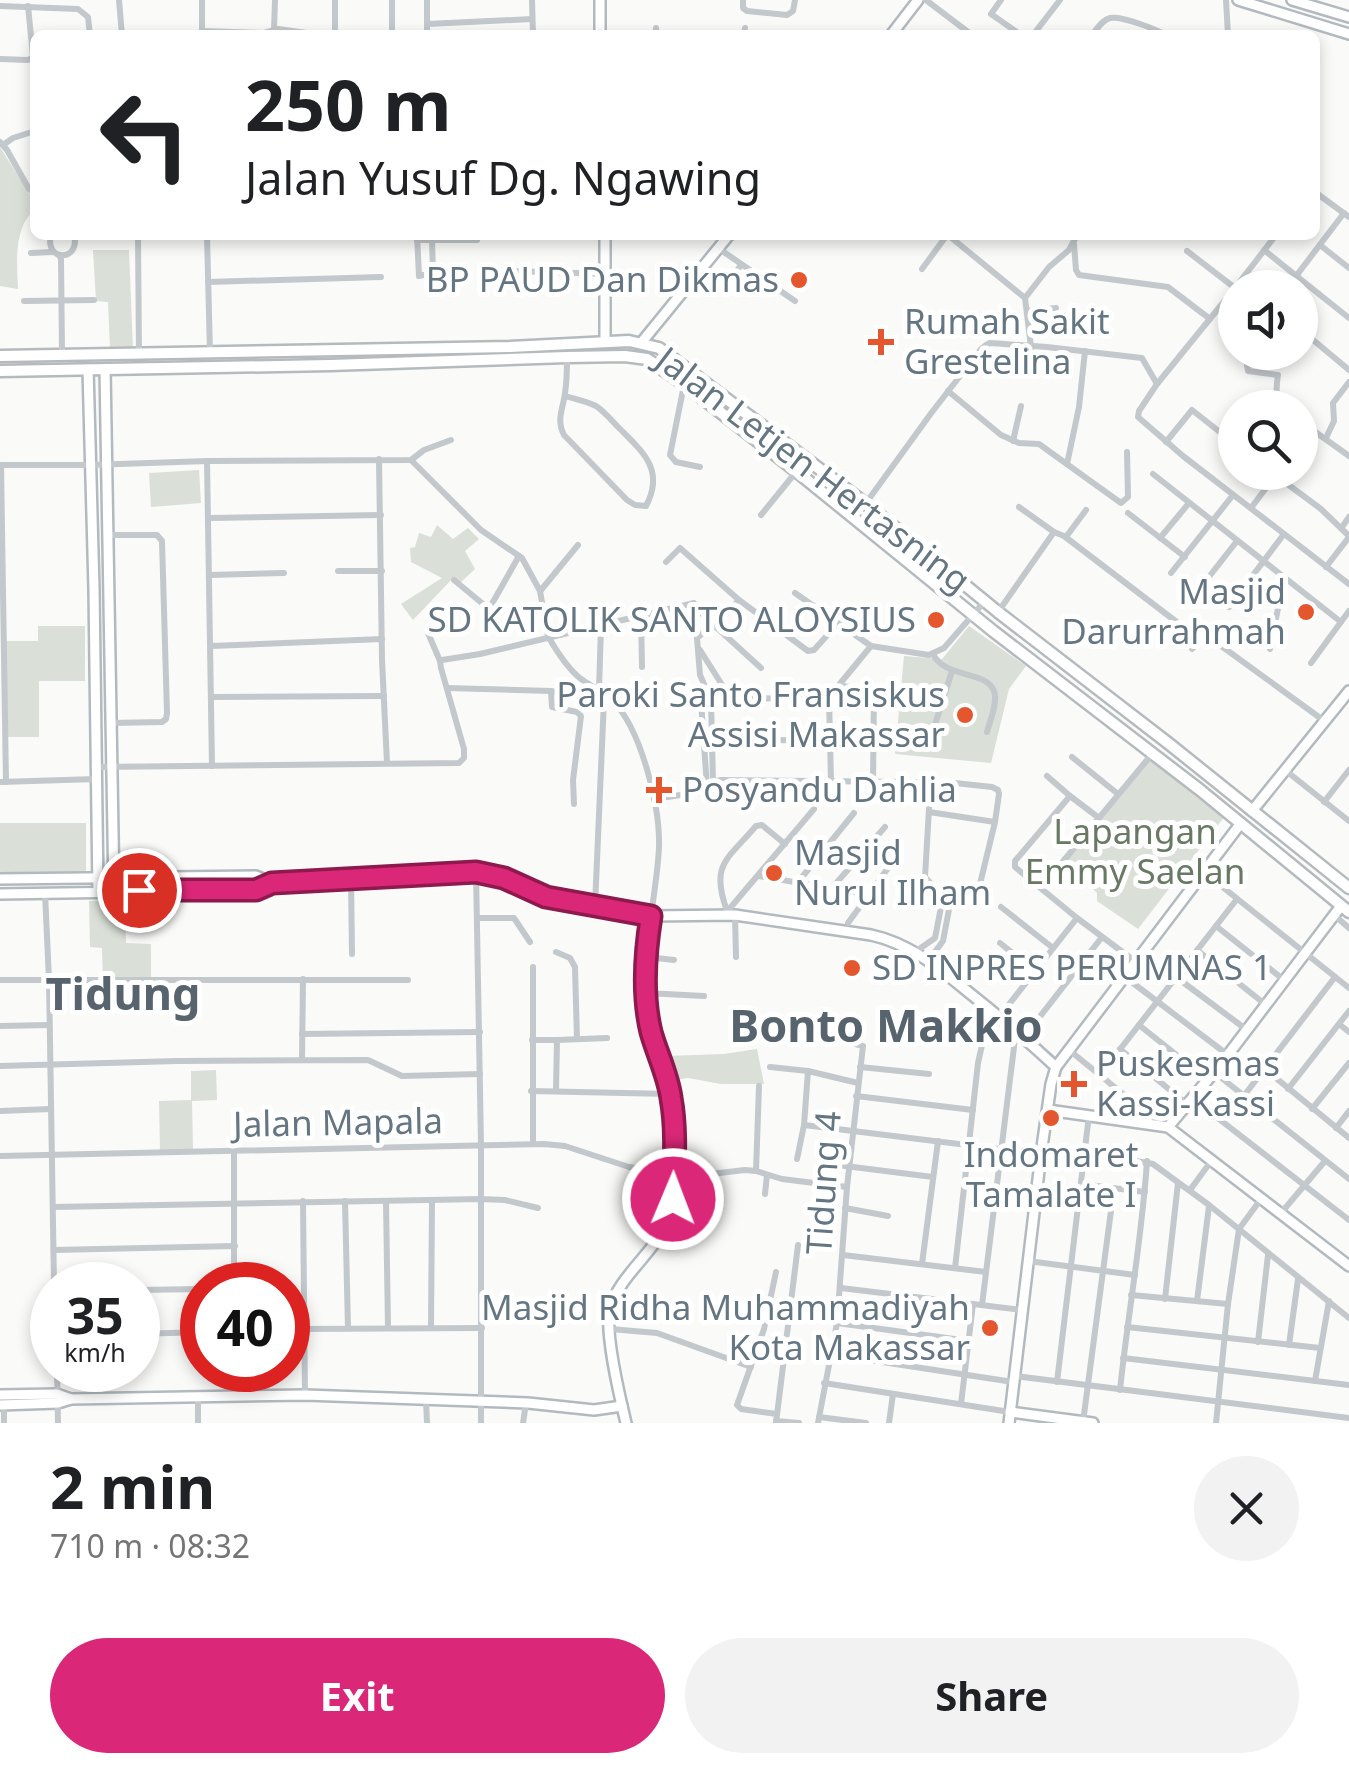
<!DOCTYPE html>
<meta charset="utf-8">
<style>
body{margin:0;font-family:"Noto Sans",sans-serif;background:#f2f2f2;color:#202124;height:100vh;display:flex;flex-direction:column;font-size:38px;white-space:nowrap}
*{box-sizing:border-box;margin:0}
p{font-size:32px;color:#757577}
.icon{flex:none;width:55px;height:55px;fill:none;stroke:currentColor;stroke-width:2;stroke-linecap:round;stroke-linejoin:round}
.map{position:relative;height:1423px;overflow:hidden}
.panel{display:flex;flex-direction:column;background:#fff;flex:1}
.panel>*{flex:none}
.banner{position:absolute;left:30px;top:30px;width:1290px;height:210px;border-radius:15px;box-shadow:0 5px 15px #0003;background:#fff;color:#202124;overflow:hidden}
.controls{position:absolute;left:1218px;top:270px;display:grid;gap:20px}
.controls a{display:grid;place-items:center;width:100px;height:100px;border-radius:50%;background:#fff;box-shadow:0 5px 15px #0003;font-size:50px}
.speed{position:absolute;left:30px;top:1262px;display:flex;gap:20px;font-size:50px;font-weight:700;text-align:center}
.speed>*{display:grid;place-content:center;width:130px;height:130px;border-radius:50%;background:#fff;box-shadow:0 5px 15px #0003;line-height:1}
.speed small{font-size:25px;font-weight:400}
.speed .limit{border:15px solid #d22;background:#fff;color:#111}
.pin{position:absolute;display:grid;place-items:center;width:85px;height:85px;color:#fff;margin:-42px;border:5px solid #fff;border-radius:50%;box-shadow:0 2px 10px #0007}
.me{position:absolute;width:110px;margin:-55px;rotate:1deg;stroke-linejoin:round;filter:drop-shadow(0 0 8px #0008)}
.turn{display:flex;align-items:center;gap:35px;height:210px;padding:0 50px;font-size:45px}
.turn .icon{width:130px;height:130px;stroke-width:2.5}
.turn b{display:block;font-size:70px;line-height:85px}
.round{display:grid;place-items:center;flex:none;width:105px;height:105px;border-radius:52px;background:#f2f2f2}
.headline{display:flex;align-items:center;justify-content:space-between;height:170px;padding:0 50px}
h1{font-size:60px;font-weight:700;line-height:75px}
.action{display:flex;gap:20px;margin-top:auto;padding:20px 50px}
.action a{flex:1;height:115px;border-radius:60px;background:#db2777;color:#fff;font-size:40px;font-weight:700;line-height:115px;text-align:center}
.action a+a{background:#f2f2f2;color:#202124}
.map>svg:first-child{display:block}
</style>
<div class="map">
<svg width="1349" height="1423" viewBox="0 0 1349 1423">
<rect width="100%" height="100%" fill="#fafaf8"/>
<g fill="#dadfd7">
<path d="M0,147L35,203V209C13,228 17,263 18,289L0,286Z"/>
<path d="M93,250H129L133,349L110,348L108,302L96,301Z"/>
<path d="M199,470L201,503L151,507L149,473Z"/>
<path d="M437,525L453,539L468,528L479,539L465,551L475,569L460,583L451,580L413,620L401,604L442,578L411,562L410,548L415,547L419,533L431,537Z"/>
<path d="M38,626H85V681H39V737H5V641H38Z"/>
<path d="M969,626L1026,666L1009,689L991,763L895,754L904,656L942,659Z"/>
<path d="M1152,753L1228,812L1138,929L1097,901V893L1064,861Z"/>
<path d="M0,823H86V874L0,875Z"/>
<path d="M125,900L126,943L151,944V981L103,982L102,948L90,947L89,901Z"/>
<path d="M757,1049L764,1084H721L688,1078L674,1080L666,1056L724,1054Z"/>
<path d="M216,1070L217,1100L192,1101L193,1150H160L159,1101L191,1100V1071Z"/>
</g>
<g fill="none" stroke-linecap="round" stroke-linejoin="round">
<defs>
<g id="secondary">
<path d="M600,0V35"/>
<path d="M1238,0L1349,34"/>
<path d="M1292,0L1349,17"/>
<path d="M891,35L918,0"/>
<path d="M605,235V342"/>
<path d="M641,343L729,235"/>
<path d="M88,369L94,589L98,892"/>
<path d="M105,369L114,891"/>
<path d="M1252,811L1349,691"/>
<path d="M0,879L256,876L272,883"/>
<path d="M0,894L256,890L272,883L476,872L505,878L546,897L651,916"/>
<path d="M1048,1110L1168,1127L1349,1266"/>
<path d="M1168,1127L1221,1064L1341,906"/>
<path d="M0,1395L57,1394L71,1399"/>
<path d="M0,1405L58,1403L71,1399L305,1395L528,1403L594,1410L622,1406"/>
<path d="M1010,1412L1093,1423"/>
<path d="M626,1423C620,1398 604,1332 610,1309C621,1268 670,1246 673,1197C675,1165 677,1129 671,1097C667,1075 657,1053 651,1031C642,995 646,953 651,916L735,915L871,935C912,944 941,970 972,995C1001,1018 1029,1042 1056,1067"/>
<path d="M1009,1423L1041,1154L1051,1084L1056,1067L1241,823"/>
</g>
<g id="primary">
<path d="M0,356L510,347L629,341L659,348L866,504L998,612L1168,743L1349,888"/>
<path d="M0,371L330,365L567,357L625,356L647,359L684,384L796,471L993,631L1200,790L1349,912"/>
</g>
</defs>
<use href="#secondary" stroke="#b3babf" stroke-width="14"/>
<use href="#primary" stroke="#b5babe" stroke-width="15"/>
<g stroke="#c3c8cc" stroke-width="6">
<path d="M119,0L122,35"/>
<path d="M335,0V35"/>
<path d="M392,0V35"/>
<path d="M427,0V35"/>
<path d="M532,0L533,35"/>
<path d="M743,0V8L747,11L787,15L793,11L795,0"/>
<path d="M926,0L972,35"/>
<path d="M1001,0L991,14L1021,35"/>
<path d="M1226,0L1228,35"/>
<path d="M0,6L78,9L88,17L90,35"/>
<path d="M427,24L532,19"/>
<path d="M274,30L275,0"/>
<path d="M202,31L264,33L278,29L321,35"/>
<path d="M202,34V0"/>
<path d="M656,35V28"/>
<path d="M744,35L745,28"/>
<path d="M1033,35L1060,0"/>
<path d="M1092,35C1097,29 1102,20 1110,18C1123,16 1155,29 1166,35"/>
<path d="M0,59L28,60L33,57L28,6"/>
<path d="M0,142L7,150L29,189L35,193"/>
<path d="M3,145L13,138L35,131"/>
<path d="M1315,192L1349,217"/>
<path d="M51,235C44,262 81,262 74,235"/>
<path d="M138,235L139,354"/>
<path d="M207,235L210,353"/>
<path d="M417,235L419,276L433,273L432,240"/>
<path d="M948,235L1025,298"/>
<path d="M417,240H477"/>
<path d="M1074,244L1076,270L1079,275L1168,287L1210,319"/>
<path d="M1320,245L1349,268"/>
<path d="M718,248L795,301"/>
<path d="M1264,250L1349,318"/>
<path d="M1187,251L1235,288"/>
<path d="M31,253L53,252"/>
<path d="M59,255L61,259L62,354"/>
<path d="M922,269L947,235"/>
<path d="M483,270L606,274"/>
<path d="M208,282L381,277"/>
<path d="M725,287L741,265"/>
<path d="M1235,288L1157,384L1139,411L1138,417L1183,456L1349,584"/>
<path d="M1235,288L1276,235"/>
<path d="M1287,288L1344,213"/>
<path d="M1025,298L1049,267L1069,250L1077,235"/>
<path d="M1025,298L1031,347L1030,372"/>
<path d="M24,301L94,300"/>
<path d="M1027,311L1056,308"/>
<path d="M1300,329L1349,370"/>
<path d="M1245,352L1248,371L1278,375C1276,387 1275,398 1283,408"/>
<path d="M684,385L670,455L676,462L700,467"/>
<path d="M948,391L1001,435L1019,443L1039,444L1121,503L1128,497L1127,452"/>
<path d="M565,396C575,399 586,401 596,406C605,412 612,421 620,429C643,452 665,470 646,506L635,505L627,500L564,435C556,420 563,409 565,393C567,381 567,369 567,357"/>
<path d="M1300,421L1349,456"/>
<path d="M1326,438L1334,421L1333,403L1349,382"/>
<path d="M1013,441L1021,406"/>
<path d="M1166,442L1192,410L1235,444"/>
<path d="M379,459L382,660L387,763"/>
<path d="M411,460L481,530L522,558L540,591L548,636C557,652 567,668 581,679C591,686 604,692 613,701C642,731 660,807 659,847C658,870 654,893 651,916"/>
<path d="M207,461L212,766"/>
<path d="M1067,464L1079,407L1085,351"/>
<path d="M0,465H90L207,461L411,460L424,450L451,440"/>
<path d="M1,465L6,782"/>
<path d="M1271,472L1321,509L1349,536"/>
<path d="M1153,474L1341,622"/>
<path d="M866,503L932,412L981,349L986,345L990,343L1047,347L1142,358L1157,384"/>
<path d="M1019,507L1054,532"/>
<path d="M1251,508L1275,476"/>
<path d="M1128,513L1185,557"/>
<path d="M761,515L796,472"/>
<path d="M209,518L381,515"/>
<path d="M1342,527L1349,517"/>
<path d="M109,535H157L162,541L167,713L166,719L162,722L111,723"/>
<path d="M1066,537L1086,510"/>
<path d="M1160,538L1189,503"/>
<path d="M666,562L680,548L739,600L808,651L814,650L848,612"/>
<path d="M1326,567L1349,537"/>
<path d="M338,571H382"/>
<path d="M1171,573L1233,495"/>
<path d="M209,575L284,573"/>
<path d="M454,580L489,609L519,556"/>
<path d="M1201,587L1237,541"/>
<path d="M541,590L578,545"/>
<path d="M795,593L871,646L929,655L944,648L984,602"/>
<path d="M1229,607L1284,534"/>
<path d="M998,612L1054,532L1064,536L1178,623"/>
<path d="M641,615L642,667"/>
<path d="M715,626L761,668"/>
<path d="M428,633L440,661"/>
<path d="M703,633L697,638L700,675L711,700L713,782"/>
<path d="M211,646L382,639"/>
<path d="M1192,649L1203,638L1213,640L1323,720"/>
<path d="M1270,649L1284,578"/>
<path d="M700,650L731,699"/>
<path d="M933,654C945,679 986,670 994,691C998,702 990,721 987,732"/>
<path d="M1311,663L1349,611"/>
<path d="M841,686L871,689L874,693L873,781"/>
<path d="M447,688L551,691L605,701"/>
<path d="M599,690L601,626"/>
<path d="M551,691L552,707L577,712L581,716L573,780L574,804"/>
<path d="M212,697L384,696"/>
<path d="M701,700L829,697"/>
<path d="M701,701L707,787"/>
<path d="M933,731L952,671"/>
<path d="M712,739L830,741"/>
<path d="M1072,757L1118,794"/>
<path d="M97,767L459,763L464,758V749L441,668L440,661L442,660L480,654L694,603L713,628L739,600"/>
<path d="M1285,770L1349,821"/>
<path d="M1047,776L1070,796"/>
<path d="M831,781L829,697L871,646"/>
<path d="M0,782L96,779"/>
<path d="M945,782L992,787L998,790L999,794L995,822L979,888C972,896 960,894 951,899L943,897L925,877L930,792L935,785Z"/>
<path d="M654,799L701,792L713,782L721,780L919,782"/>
<path d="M1324,802L1349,770"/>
<path d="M929,812L995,822"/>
<path d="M1099,818L1070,796L1015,861V867L1077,918L1136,962"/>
<path d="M476,872L481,1145V1423"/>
<path d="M1205,873L1349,988"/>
<path d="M759,876L870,895"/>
<path d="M351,879L352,954"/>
<path d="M798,882L854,813"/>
<path d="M832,888L885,827"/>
<path d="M1041,888L1152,754"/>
<path d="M45,893L49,980L54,1285"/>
<path d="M595,906L604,700"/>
<path d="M1001,907L1053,948"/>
<path d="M727,911C710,864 727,860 756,826L762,825L785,844"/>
<path d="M725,914L814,809"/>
<path d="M735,915L736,957"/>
<path d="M1334,915L1349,928"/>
<path d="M478,918H514L530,942"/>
<path d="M848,923L888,868"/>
<path d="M1216,926L1284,980"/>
<path d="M1000,943L1035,971"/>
<path d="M1197,950L1266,1005"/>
<path d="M556,952L570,958L575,967L577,1039"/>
<path d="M915,952L935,938L943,897"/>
<path d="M647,957L674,960"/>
<path d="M929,960L943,941L951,899"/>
<path d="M1125,977L1228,1055"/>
<path d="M1176,977L1247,1030"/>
<path d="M0,980H408"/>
<path d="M646,993L704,996"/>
<path d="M999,1017L1077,918"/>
<path d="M1339,1024L1349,1032"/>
<path d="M1139,1025L1208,1080"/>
<path d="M0,1026L49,1025"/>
<path d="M754,1029H799L863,1046L847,1187L837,1323L818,1423"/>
<path d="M302,1034L480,1032"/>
<path d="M1024,1037L1102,937"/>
<path d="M532,1040H557"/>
<path d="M1120,1049L1187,1104"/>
<path d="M1069,1050L1160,1124"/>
<path d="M302,1060L303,979"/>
<path d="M0,1066L177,1061L368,1060L402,1076L480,1074"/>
<path d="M770,1067L808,1071L858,1083"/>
<path d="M860,1067L929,1074"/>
<path d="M1265,1069L1349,1138"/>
<path d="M1214,1072L1349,1179"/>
<path d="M1100,1075L1237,899"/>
<path d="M1288,1089L1349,1011"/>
<path d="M556,1090L557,1040L607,1038"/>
<path d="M531,1091L670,1094"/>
<path d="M856,1096L973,1110"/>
<path d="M1243,1097L1335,977"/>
<path d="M1192,1098L1349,1220"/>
<path d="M1312,1109L1349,1063"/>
<path d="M0,1111L51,1109"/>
<path d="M804,1125L1040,1154"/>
<path d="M1336,1128L1349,1111"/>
<path d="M533,1143V967"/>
<path d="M234,1150V1285"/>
<path d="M1085,1152L1153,1164L1209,1205L1349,1318"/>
<path d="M0,1156L544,1144L565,1146L629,1167L673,1175L711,1174L745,1170L756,1171L782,1179L847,1187"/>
<path d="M797,1159L804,1125L808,1071"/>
<path d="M821,1163L933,1177"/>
<path d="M756,1171L759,1086"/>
<path d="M1081,1184L1145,1192"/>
<path d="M1190,1190L1212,1160"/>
<path d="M765,1194L767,1175"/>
<path d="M303,1201L305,1395"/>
<path d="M345,1201L348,1328"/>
<path d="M386,1201L388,1328"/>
<path d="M53,1207L481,1199L505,1200L538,1208"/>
<path d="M845,1208L888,1216"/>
<path d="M1281,1213L1325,1161"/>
<path d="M54,1250L235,1246"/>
<path d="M843,1255L986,1272"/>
<path d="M1028,1261L1135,1275"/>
<path d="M922,1264L938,1141"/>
<path d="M955,1268L978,1063L990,1009"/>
<path d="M776,1272L764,1329L737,1405L741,1409L777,1414"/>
<path d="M841,1288L1022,1310"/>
<path d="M138,1290L202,1289"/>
<path d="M1131,1295L1228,1304"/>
<path d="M1165,1299L1178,1183"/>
<path d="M1197,1301L1209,1206"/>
<path d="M982,1305L1016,1031"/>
<path d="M837,1323L969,1341"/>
<path d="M1127,1327L1320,1348"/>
<path d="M431,1328L432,1200"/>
<path d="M304,1329L482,1328"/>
<path d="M610,1329L657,1333L751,1367"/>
<path d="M138,1334L202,1332"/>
<path d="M1258,1342L1268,1255"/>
<path d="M1289,1345L1298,1279"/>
<path d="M830,1354L1013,1382"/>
<path d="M1123,1358L1349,1385"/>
<path d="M57,1370L58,1423"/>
<path d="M237,1370L238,1396"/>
<path d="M1015,1376L1349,1418"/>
<path d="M1315,1381L1329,1301"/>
<path d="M1057,1382L1089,1115"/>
<path d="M824,1383L1010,1412"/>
<path d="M1120,1390C1128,1313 1142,1238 1147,1161"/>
<path d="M198,1398V1423"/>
<path d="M426,1400L427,1423"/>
<path d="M961,1404L973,1304"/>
<path d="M819,1417L866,1423"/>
<path d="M776,1421L799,1423"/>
<path d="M1083,1422L1114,1188"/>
<path d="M4,1423V1405"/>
<path d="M523,1423L526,1403"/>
<path d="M776,1423L798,1245"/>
<path d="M889,1423L893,1394"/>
<path d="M1216,1423L1228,1304L1239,1229L1261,1199"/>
</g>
<use href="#secondary" stroke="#fff" stroke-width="9"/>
<use href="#primary" stroke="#fff" stroke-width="10"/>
</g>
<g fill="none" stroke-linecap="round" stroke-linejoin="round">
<defs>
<path id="route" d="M139,890H256L272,883L476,872L504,878L546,897L651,916C645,953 642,995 651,1032C657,1054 668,1075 671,1098C677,1131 674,1166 673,1199"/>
</defs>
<use href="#route" stroke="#8e194d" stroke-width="25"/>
<use href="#route" stroke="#db2777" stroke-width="18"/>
</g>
<g fill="#e4572e" stroke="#fff" stroke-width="4">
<circle cx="799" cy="280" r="10"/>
<path d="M876 327h10v10h10v10h-10v10h-10v-10h-10v-10h10z"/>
<circle cx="1306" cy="612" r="10"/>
<circle cx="936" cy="620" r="10"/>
<circle cx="965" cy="715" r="10"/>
<path d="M654 775h10v10h10v10h-10v10h-10v-10h-10v-10h10z"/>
<circle cx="774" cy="873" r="10"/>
<circle cx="852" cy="968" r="10"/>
<path d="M1069 1069h10v10h10v10h-10v10h-10v-10h-10v-10h10z"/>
<circle cx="1051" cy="1118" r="10"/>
<circle cx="990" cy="1328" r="10"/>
</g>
<g text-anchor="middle" stroke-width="10" stroke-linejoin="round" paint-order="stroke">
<g font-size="35" fill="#657683" stroke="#fff" text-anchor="end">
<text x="779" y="292">BP PAUD Dan Dikmas</text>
<text x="904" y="334" text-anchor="start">Rumah Sakit<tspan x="904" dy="40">Grestelina</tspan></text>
<text x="1286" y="604">Masjid<tspan x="1286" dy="40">Darurrahmah</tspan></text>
<text x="916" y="632">SD KATOLIK SANTO ALOYSIUS</text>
<text x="945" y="707">Paroki Santo Fransiskus<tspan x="945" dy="40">Assisi Makassar</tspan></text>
<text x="682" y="802" text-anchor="start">Posyandu Dahlia</text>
<text x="794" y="865" text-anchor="start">Masjid<tspan x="794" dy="40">Nurul Ilham</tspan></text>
<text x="872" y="980" text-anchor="start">SD INPRES PERUMNAS 1</text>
<text x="1096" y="1076" text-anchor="start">Puskesmas<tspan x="1096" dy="40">Kassi-Kassi</tspan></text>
<text x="1051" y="1167" text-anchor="middle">Indomaret<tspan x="1051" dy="40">Tamalate I</tspan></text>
<text x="970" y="1320">Masjid Ridha Muhammadiyah<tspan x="970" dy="40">Kota Makassar</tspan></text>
</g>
<g font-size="35" fill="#657683" stroke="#fff">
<text transform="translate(813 470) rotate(37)" y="12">Jalan Letjen Hertasning</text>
<text transform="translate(338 1123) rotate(-1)" y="12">Jalan Mapala</text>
<text transform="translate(824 1183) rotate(-86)" y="12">Tidung 4</text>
</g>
<g font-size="35" fill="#687a64" stroke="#fff">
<text x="1135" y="844">Lapangan<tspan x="1135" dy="40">Emmy Saelan</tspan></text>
</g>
<g font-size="45" font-weight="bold" fill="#57646e" stroke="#fff">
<text x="123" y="1010">Tidung</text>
<text x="886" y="1042">Bonto Makkio</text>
</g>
</g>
</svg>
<div class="controls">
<a><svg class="icon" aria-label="sound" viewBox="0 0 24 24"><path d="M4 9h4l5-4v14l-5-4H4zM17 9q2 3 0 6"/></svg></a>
<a><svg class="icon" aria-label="search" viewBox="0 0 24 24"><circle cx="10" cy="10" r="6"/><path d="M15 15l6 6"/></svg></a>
</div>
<div class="speed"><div>35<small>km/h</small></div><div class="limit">40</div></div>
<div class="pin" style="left:139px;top:890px;background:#d93025"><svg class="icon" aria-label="arrive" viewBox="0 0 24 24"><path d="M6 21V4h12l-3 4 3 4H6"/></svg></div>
<svg class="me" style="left:673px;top:1199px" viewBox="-20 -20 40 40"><circle r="17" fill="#db2777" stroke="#fff" stroke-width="3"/><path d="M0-11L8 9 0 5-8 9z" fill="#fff"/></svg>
<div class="banner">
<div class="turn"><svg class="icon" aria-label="left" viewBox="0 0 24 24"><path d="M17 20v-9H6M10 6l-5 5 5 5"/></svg><div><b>250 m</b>Jalan Yusuf Dg. Ngawing</div></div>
</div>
</div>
<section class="panel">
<div class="headline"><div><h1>2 min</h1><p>710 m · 08:32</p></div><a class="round"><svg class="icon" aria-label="close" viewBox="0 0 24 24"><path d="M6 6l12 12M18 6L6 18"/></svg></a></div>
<div class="action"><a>Exit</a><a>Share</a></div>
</section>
